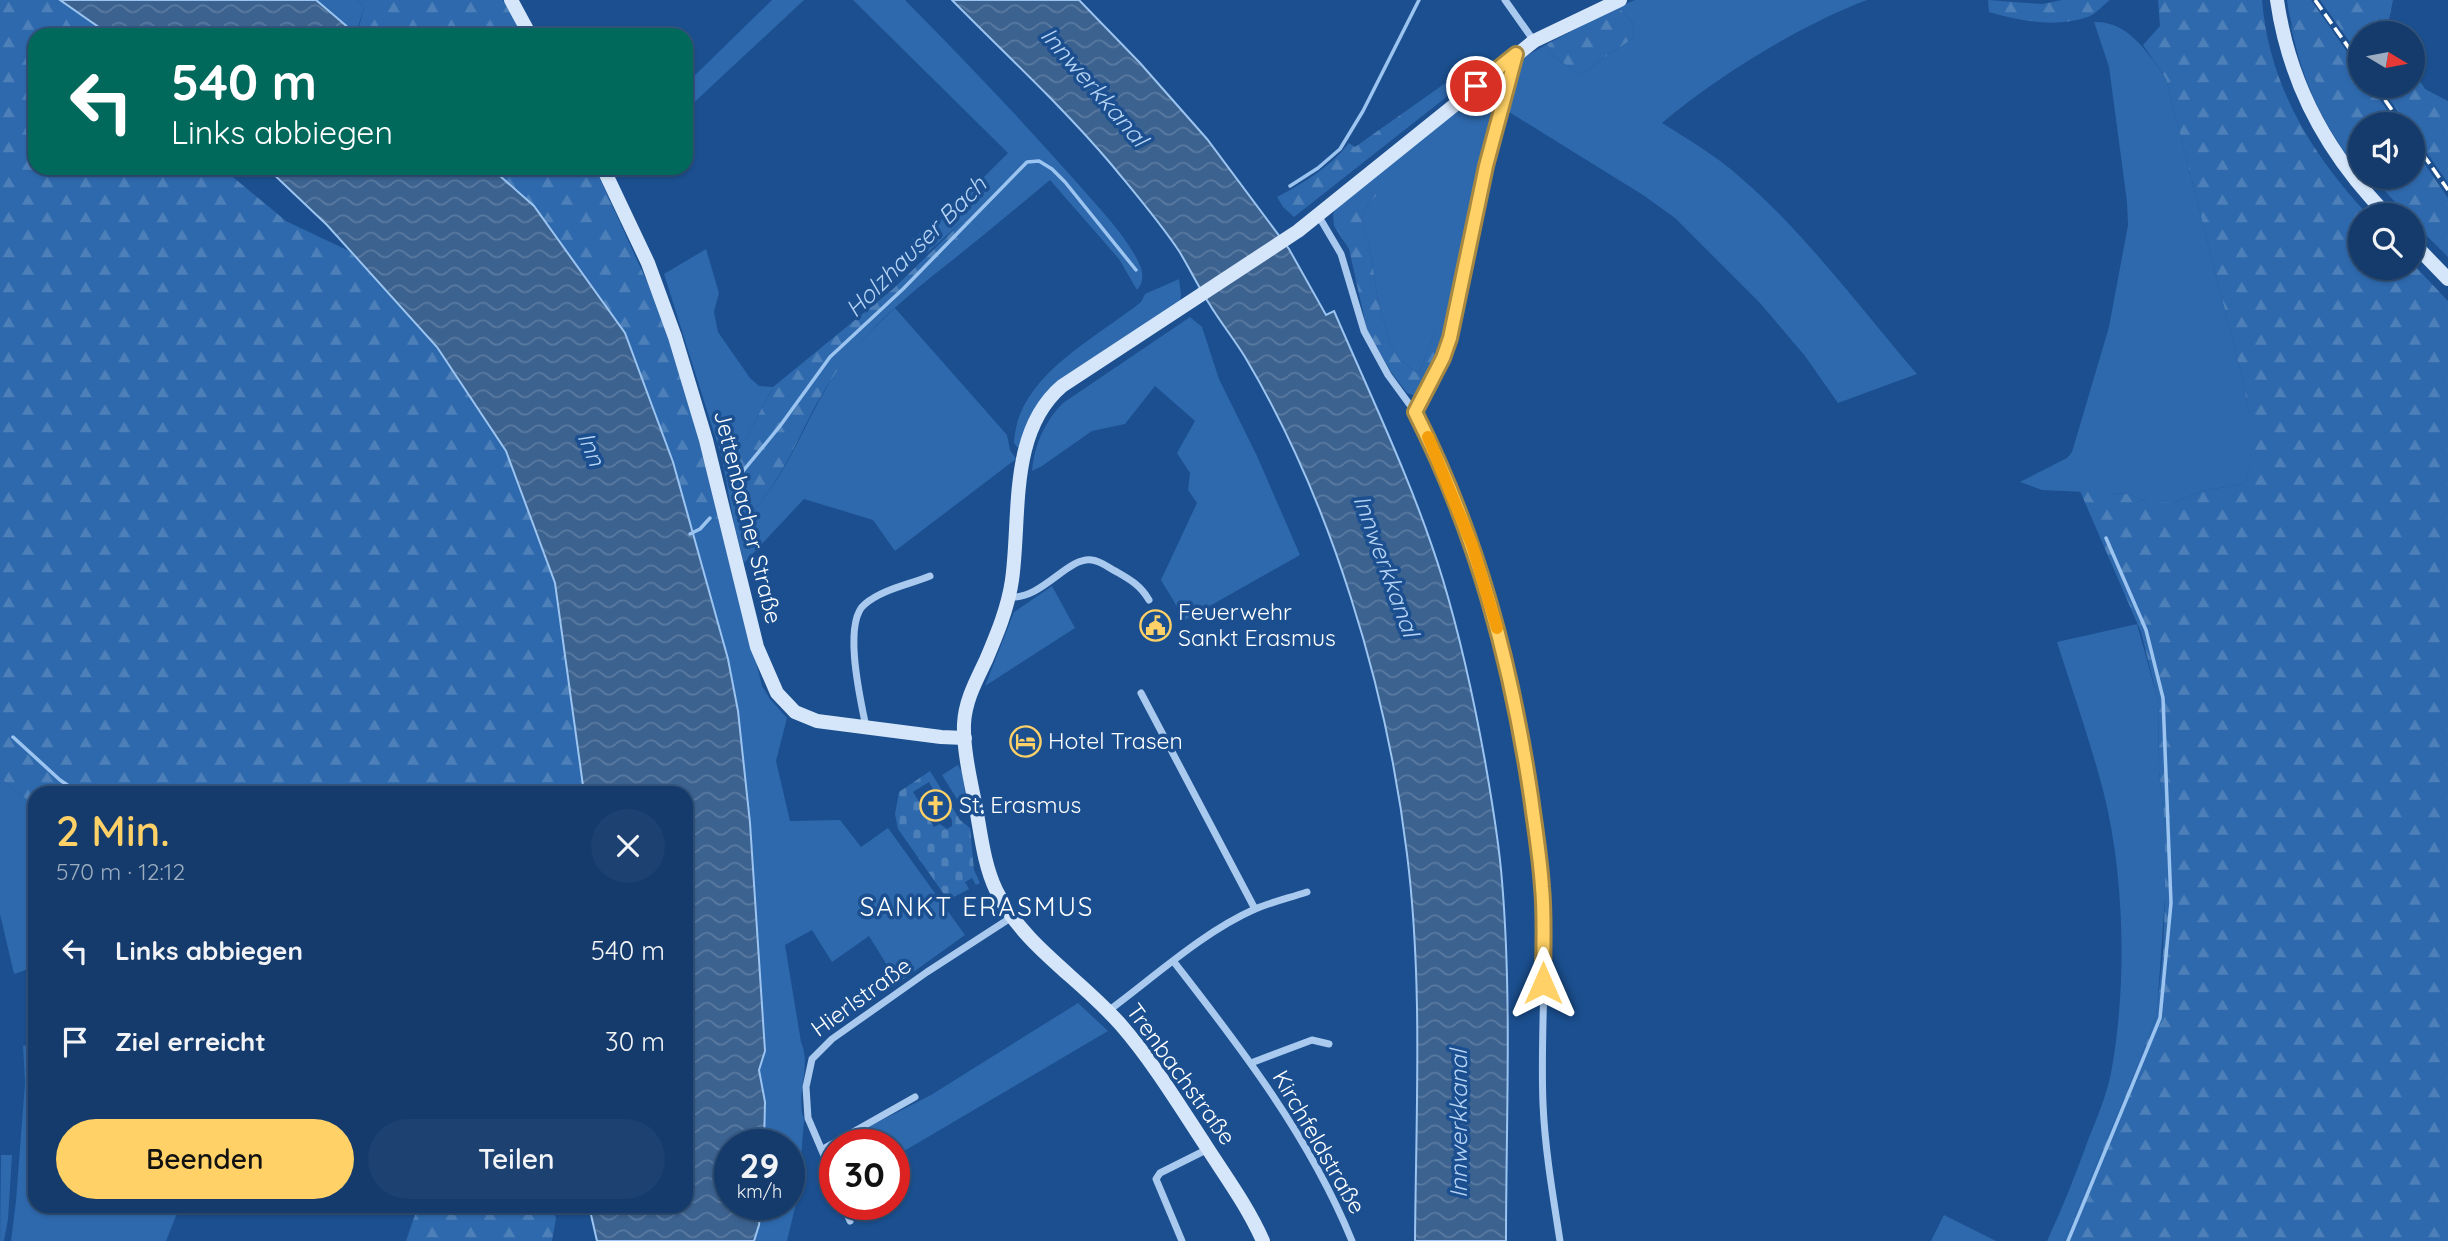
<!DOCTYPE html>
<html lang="de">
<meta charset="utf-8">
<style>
body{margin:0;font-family:Quicksand,sans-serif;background:#1d4271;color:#f1f3f6;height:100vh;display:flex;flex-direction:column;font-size:26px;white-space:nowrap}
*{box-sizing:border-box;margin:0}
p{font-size:23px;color:#9dadc1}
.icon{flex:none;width:38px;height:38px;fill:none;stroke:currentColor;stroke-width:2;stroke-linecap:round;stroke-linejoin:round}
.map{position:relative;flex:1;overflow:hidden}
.sheet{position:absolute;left:28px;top:786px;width:665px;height:427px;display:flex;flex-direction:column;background:#143b6b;border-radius:21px;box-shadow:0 2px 5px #0004,0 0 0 2px #33557e}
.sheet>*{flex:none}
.hud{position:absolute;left:28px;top:28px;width:665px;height:147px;border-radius:21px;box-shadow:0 2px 5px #0004,0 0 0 2px #33557e;background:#00695c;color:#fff;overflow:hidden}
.needle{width:46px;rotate:100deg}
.fabs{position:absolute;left:2348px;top:21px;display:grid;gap:14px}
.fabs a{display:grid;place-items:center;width:77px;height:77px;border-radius:50%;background:#143b6b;box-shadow:0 2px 5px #0004,0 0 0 2px #33557e;font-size:35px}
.speed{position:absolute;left:714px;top:1129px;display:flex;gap:14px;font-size:35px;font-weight:700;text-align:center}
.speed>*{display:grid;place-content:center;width:91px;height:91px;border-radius:50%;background:#143b6b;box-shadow:0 2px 5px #0004,0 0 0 2px #33557e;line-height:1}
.speed small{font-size:18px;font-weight:400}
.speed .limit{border:10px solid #d22;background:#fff;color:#111}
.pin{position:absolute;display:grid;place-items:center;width:60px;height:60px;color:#fff;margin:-30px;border:4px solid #fff;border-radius:50%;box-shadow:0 2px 7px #0007}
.me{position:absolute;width:77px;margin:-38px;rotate:0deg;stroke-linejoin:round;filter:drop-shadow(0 0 5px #0008)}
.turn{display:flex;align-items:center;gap:24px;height:147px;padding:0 28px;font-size:32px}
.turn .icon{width:91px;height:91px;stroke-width:2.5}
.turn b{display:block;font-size:49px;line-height:60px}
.round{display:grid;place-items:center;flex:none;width:74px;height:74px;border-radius:37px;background:#1d4271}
.head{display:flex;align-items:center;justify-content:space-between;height:119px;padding:0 28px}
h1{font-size:42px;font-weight:600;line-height:52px;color:#ffd166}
.cta{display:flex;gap:14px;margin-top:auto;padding:14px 28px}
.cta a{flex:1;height:80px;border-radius:42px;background:#ffd166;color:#111;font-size:28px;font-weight:600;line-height:80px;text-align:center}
.cta a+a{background:#1d4271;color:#f1f3f6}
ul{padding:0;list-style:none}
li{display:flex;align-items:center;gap:21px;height:91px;padding:0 28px}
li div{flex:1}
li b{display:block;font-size:26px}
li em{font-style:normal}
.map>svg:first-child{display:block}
</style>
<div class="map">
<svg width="2448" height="1241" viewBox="0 0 2448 1241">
<defs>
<pattern id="forest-firs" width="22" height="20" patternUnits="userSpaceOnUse" patternTransform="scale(1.75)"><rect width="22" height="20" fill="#2e69ad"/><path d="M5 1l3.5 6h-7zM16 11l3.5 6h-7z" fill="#4d80b9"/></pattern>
<pattern id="cemetery-stones" width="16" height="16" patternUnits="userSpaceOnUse" patternTransform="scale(1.75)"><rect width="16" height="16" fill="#2e69ad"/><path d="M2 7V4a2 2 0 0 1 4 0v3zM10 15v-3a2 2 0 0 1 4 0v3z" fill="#4d80b9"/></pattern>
<pattern id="water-waves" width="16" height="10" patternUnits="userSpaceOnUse" patternTransform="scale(1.75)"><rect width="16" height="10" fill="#3c6290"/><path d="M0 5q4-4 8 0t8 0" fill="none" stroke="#597aa1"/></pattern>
</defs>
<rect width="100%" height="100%" fill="#1b4f8f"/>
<g fill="#2e69ad">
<path d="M316,0H357L364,7L356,34Z"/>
<path d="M772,0H804L686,110V84Z"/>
<path d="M853,0H905C962,58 1018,116 1071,176C1092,200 1124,233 1138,261C1143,271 1145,281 1137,290L1119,259L1050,180L986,233L974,223L964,220L926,254L912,239L939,222L1008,153Z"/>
<path d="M1635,0H1867C1800,25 1716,77 1662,123C1689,140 1717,156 1741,178C1806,234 1861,309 1917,374L1838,403L1805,356L1760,303L1675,218L1643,195L1504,109L1519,63L1525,57L1547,44L1554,57L1582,75C1598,60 1616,51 1633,38L1634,24L1618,7Z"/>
<path d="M2094,22C2129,21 2148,53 2166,79L2243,381C2248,412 2261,456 2243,484L2202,491L2175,502H2147L2128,494L2042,490L2020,482L2067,458L2072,452L2109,327L2128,225L2127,202L2109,67Z"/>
<path d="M2290,22L2305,59L2361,157V175C2323,124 2303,85 2290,22Z"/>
<path d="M1510,68L1488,142L1450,324L1435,332L1420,371L1415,372L1397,356L1391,346L1378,302L1371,254L1362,219L1368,204L1414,158L1446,119Z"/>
<path d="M706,249L719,293L714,312L718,332L750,378L759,386L773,387L741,448L722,458L664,274Z"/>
<path d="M1179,279L1181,294L1180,302L1040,400L1026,426L1020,447H1017L1014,443C1017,376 1095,339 1141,302L1145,294Z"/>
<path d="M895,308L1007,435L1010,450L1016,459L895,551L873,520L804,499L744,563L735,528C784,488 801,427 834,375C850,349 873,329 895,308Z"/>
<path d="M1190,317L1202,327L1219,379L1257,456L1300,555L1185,620L1161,580L1197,503L1188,490L1190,473L1177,453L1195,421L1155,386L1125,424L1092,431L1042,466L1032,471C1034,445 1045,421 1063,403Z"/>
<path d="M720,517L762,686L770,699L787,718L776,761L790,821L840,820L861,847L888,828L965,935L898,983L869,936L832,962L812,930L785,945L801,1042C812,1067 795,1094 804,1120L798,1195L787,1241H754L759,1225L761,1204H789V1144H764L765,1102L759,1070L765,1051L750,823L738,711L728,659L692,533Z"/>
<path d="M1052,586L1075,628L985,686L1014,612Z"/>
<path d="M2137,624L2158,700L2159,770L2165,827V898L2158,997L2156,1017L2131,1082L2064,1241H2047C2062,1209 2075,1176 2087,1143C2096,1120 2106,1097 2111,1073C2127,987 2125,879 2104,794C2091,743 2073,693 2057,642Z"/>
<path d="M958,765L962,772L968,813L965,812L942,775Z"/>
<path d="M0,778L35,806V967L14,974L0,914Z"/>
<path d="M1078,1003L1108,1031L894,1157V1144H835L931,1095Z"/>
<path d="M35,1043V1206H180L166,1241H11L16,1201L25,1083L23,1046Z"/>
<path d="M1,1155H12L8,1219L4,1241H0Z"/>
<path d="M1944,1215L1996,1241H1931Z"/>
</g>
<g fill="url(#forest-firs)">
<path d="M0,0H60L110,35H35V168H222L286,221L349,251L437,347L506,451L555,583L584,793H35V806L0,778Z"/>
<path d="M357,0H503L523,35H357L364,7Z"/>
<path d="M1988,0L2042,4L2062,0H2110C2103,5 2096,14 2088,17C2056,28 2020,21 1989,12Z"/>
<path d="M2158,0H2262C2269,85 2311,154 2368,215H2361V268H2413V264L2448,301V1241H2064L2131,1082L2156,1017L2163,953L2165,898V827L2159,770L2158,700L2141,632L2080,491L2128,494L2147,502H2175L2202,491L2243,484C2260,458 2248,411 2243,381L2166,79L2143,45L2160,26Z"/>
<path d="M2287,0H2311L2361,72V86H2370L2397,124H2361V157C2334,113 2292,51 2287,0Z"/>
<path d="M2320,0H2393L2389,20L2391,33H2361V58Z"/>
<path d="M1618,7L1634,24L1633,38C1616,51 1598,60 1582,75L1554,57L1547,44Z"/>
<path d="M1486,59L1487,65L1294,217L1283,207L1277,197C1305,182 1329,168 1349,143L1355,147L1478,60Z"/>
<path d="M2413,70L2425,89L2448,101V183L2413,133V124H2407L2380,86H2413Z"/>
<path d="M1446,119V125L1436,137L1368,204L1362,219L1371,254L1378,302L1391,346L1397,356L1415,372L1420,371L1435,332L1441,326L1450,324C1444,343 1433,385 1416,396L1407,393L1391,372L1367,330L1349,249L1334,226L1333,214L1337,207Z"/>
<path d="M2413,147L2448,198V257L2413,222V215H2407L2372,177H2413Z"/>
<path d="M491,168H595L654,297L681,375L720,517L692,533L673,462L625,333L534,206Z"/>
<path d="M964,220L974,223L986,233C934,276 876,316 837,371C800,422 786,487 735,528L722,458L741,448L773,387L893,289Z"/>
<path d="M418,1206H552L556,1218L552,1241H406Z"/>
</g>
<path fill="url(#cemetery-stones)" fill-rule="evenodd" d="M930,771L960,820L970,828L974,870L980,883L976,885L972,878L965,882L969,889L948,900L898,829L895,814L899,792ZM929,782L952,820V826L947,829L940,824L934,827L929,819L934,815L927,803L922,806L913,792Z"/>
<g fill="url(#water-waves)" stroke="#9cc4f0" stroke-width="2">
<path d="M60,0H316L357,35H110Z"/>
<path d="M952,0H1079L1140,63L1207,139L1289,249L1326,315L1334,311C1372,399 1415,488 1443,580C1461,640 1474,700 1485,761C1492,801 1499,841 1502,881C1512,1000 1506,1122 1506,1241H1415C1416,1112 1423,982 1407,854C1387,688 1331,501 1245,357C1234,339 1221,323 1210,305C1199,288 1190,269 1179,251C1159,221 1134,192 1111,164C1062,106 1005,54 952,0Z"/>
<path d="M267,168H491L534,206L625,333L673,462L728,659L738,711L750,823L765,1051L759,1070L765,1102L764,1144H730V1204H761L759,1225L754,1241H597L589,1206H686V793H584L555,583L506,451L437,347L327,225Z"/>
</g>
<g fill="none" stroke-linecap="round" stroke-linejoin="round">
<g stroke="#9cc4f0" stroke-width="3.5">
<path d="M1290,186L1318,168L1340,149L1363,111L1419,0"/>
<path d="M734,482L780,426L830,357L903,289L1027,162L1039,161L1052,169L1065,182L1136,270"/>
<path d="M690,534L700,529L710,518"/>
<path d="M13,737L60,780L79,793"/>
<path d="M2068,1241L2160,1018L2171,903L2163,698L2146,630L2106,538"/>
</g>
<g stroke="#a9c9ee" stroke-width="7">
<path d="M1505,0L1534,41"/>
<path d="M1515,58L1486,166L1450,338L1443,358L1415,412C1488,560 1528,722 1542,886C1548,958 1540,1032 1543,1104C1545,1150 1553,1196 1560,1241"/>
<path d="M1318,215L1341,254L1364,331L1388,375L1415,412"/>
<path d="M1009,597C1042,600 1068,556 1092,560C1101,561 1109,568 1117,572C1131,580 1141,586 1149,600"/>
<path d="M1141,693L1255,909"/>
<path d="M866,727C861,702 842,622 865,604C883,589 908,585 930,576"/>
<path d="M1174,962C1242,1049 1310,1138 1352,1241"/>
<path d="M1108,1011C1154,977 1203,932 1255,909C1272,902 1289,898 1307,892"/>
<path d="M1251,1063L1312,1040L1329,1044"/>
<path d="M823,1149L915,1097"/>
<path d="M835,1181L808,1118L806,1087L812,1059L832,1039L927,972L1012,917"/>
<path d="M843,1204L850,1221"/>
<path d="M1182,1241L1156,1179L1160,1173L1208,1149"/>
</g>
<g stroke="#d6e6fa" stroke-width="14">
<path d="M511,0L530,35"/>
<path d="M2277,0C2289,84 2328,155 2387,215"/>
<path d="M603,168L648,263L675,337L706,440L757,647L777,693L795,712L817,721L941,737L965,738"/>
<path d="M2413,243L2448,279"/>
<path d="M1263,1241C1248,1207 1226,1177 1206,1146C1179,1105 1153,1062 1121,1025C1081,979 1022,945 996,890C984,865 981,835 976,808C971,783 963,749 964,724C965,701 976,681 986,660C997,634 1008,608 1012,580C1021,516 1008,432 1062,386L1298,231L1534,41L1620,0"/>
</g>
<g stroke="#fff" stroke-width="3.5" stroke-dasharray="12 5" stroke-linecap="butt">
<path d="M2315,0L2361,65"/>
<path d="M2375,86L2402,124"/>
<path d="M2413,140L2448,190"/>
</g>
</g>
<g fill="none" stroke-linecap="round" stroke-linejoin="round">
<defs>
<path id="route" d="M1476,86L1516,54L1486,166L1450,338L1443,358L1415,412C1477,535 1511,662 1531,797C1535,827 1540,857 1542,887C1545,919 1543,951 1543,983"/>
</defs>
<use href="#route" stroke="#a68842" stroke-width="18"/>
<use href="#route" stroke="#ffd166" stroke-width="12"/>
<path stroke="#f59e0b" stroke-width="12" d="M1428,437L1472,545L1497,628"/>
</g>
<defs>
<symbol id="civic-ring" viewBox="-11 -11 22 22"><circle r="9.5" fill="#1b4f8f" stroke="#ffd166" stroke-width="1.5"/><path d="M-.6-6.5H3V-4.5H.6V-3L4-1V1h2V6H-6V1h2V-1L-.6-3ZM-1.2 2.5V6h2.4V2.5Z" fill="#ffd166"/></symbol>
<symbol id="hotel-ring" viewBox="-11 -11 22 22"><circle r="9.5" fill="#1b4f8f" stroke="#ffd166" stroke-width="1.5"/><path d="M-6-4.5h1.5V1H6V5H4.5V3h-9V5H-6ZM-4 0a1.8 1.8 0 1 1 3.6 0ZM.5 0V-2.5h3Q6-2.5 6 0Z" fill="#ffd166"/></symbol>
<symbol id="church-ring" viewBox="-11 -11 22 22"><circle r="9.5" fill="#1b4f8f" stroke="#ffd166" stroke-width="1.5"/><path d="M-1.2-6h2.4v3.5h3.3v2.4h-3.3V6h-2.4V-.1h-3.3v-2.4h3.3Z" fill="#ffd166"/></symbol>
</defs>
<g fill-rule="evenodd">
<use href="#civic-ring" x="1138" y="608" width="35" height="35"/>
<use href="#hotel-ring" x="1008" y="724" width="35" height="35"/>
<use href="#church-ring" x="918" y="788" width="35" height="35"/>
</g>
<g text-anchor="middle" stroke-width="7" stroke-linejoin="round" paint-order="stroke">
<g font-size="23" fill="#fff" stroke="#1b4f8f">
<text transform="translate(748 517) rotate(76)" y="8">Jettenbacher Straße</text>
<text transform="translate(861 997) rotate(-36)" y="8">Hierlstraße</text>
<text transform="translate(1181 1074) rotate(54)" y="8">Trenbachstraße</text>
<text transform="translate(1319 1142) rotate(60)" y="8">Kirchfeldstraße</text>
</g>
<g font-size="23" fill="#fff" stroke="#1b4f8f" text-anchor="start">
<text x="1178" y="620">Feuerwehr<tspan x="1178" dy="26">Sankt Erasmus</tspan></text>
<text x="1048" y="749">Hotel Trasen</text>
<text x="959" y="813">St. Erasmus</text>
</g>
<g font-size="24" font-style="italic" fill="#b5d3f5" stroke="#1b4f8f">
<text transform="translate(1094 87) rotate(49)" y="8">Innwerkkanal</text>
<text transform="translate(916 247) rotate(-45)" y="8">Holzhauser Bach</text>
<text transform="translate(591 449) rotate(67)" y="8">Inn</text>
<text transform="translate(1386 566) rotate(70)" y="8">Innwerkkanal</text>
<text transform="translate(1459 1124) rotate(-90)" y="8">Innwerkkanal</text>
</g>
<g font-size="26" letter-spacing="2" fill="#fff" stroke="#1b4f8f">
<text x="977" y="916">SANKT ERASMUS</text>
</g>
</g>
</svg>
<div class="fabs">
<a><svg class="needle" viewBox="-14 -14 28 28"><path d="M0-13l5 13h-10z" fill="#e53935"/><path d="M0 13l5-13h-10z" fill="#9dadc1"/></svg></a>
<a><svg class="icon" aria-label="sound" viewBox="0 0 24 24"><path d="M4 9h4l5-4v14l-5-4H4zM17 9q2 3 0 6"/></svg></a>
<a><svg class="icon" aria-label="search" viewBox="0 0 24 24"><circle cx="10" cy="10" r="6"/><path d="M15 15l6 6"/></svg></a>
</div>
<div class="speed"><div>29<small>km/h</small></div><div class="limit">30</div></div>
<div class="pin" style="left:1476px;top:86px;background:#d93025"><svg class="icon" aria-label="arrive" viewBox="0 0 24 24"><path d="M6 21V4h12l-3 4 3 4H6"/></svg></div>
<svg class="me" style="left:1543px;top:983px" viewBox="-20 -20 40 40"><path d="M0-17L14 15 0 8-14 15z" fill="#ffd166" stroke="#fff" stroke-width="4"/></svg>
<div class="hud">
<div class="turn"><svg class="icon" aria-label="left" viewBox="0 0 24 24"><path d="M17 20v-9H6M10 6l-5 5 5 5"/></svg><div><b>540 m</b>Links abbiegen</div></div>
</div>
<section class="sheet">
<div class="head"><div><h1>2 Min.</h1><p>570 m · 12:12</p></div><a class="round"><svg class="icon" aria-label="close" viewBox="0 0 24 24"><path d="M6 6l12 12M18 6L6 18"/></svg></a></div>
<ul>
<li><svg class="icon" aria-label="left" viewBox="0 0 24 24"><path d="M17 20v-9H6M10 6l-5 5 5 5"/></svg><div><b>Links abbiegen</b></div><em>540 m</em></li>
<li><svg class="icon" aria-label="arrive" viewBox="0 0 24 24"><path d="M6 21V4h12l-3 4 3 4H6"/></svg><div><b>Ziel erreicht</b></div><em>30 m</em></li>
</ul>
<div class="cta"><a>Beenden</a><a>Teilen</a></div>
</section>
</div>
